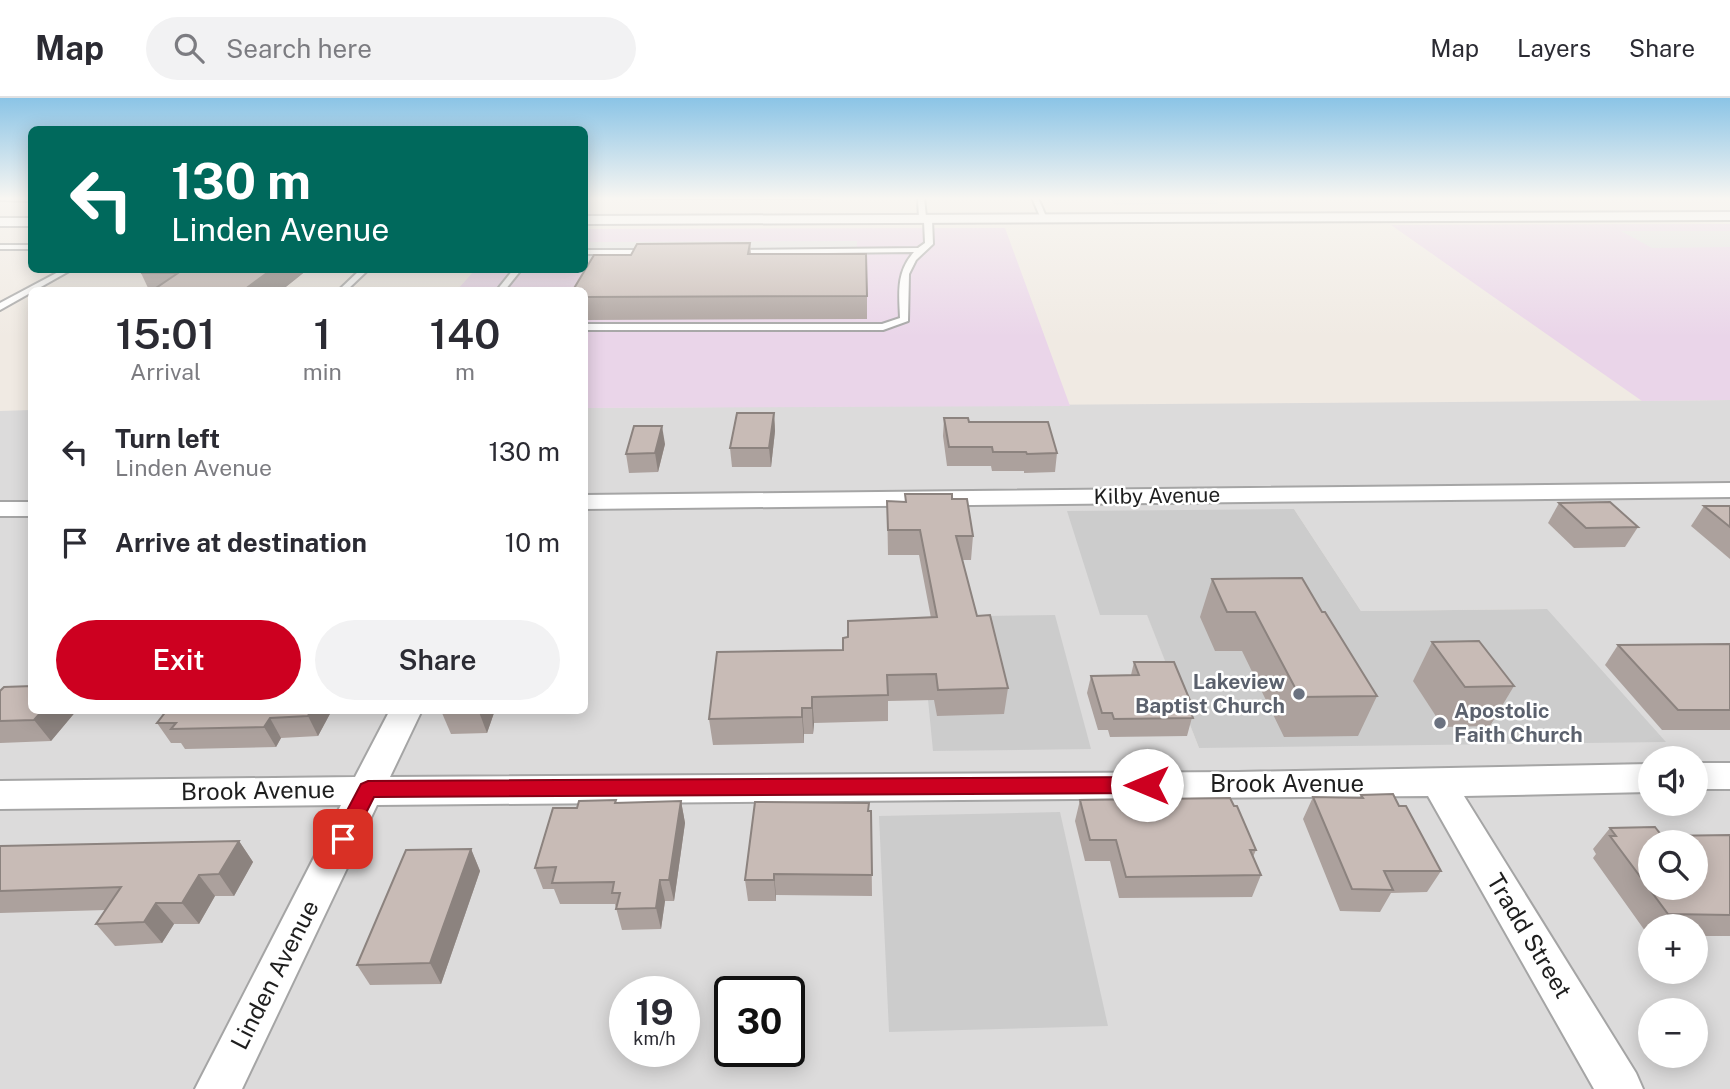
<!DOCTYPE html>
<meta charset="utf-8">
<style>
body{margin:0;font-family:"Public Sans",sans-serif;background:#f2f2f3;color:#2b2b33;height:100vh;display:flex;flex-direction:column;font-size:26px;white-space:nowrap}
*{box-sizing:border-box;margin:0}
p{font-size:23px;color:#7c7c81}
.icon{flex:none;width:38px;height:38px;fill:none;stroke:currentColor;stroke-width:2;stroke-linecap:round;stroke-linejoin:round}
.map{position:relative;flex:1;overflow:hidden}
.details{position:absolute;left:28px;top:189px;width:560px;height:427px;display:flex;flex-direction:column;background:#fff;border-radius:10px;box-shadow:0 4px 18px #0003}
.details>*{flex:none}
.top-card{position:absolute;left:28px;top:28px;width:560px;height:147px;border-radius:10px;box-shadow:0 4px 18px #0003;background:#00695c;color:#fff;overflow:hidden}
.fabs{position:absolute;left:1638px;top:648px;display:grid;gap:14px}
.fabs a{display:grid;place-items:center;width:70px;height:70px;border-radius:50%;background:#fff;box-shadow:0 4px 18px #0003;font-size:35px}
.speed{position:absolute;left:609px;top:878px;display:flex;gap:14px;font-size:35px;font-weight:700;text-align:center}
.speed>*{display:grid;place-content:center;width:91px;height:91px;border-radius:50%;background:#fff;box-shadow:0 4px 18px #0003;line-height:1}
.speed small{font-size:18px;font-weight:400}
.speed .limit{border:4px solid #111;border-radius:10px;background:#fff;color:#111}
.pin{position:absolute;display:grid;place-items:center;width:60px;height:60px;color:#fff;margin:-30px;border-radius:14px;box-shadow:0 4px 10px #0006}
.me{position:absolute;width:77px;margin:-38px;rotate:270deg;stroke-linejoin:round;filter:drop-shadow(0 0 5px #0008)}
.turn{display:flex;align-items:center;gap:24px;height:147px;padding:0 28px;font-size:32px}
.turn .icon{width:91px;height:91px;stroke-width:2.5}
.turn b{display:block;font-size:49px;line-height:60px}
.eta{display:flex;justify-content:space-evenly;align-items:center;height:119px;text-align:center}
.eta b{font-size:42px;font-weight:600;line-height:49px}
.primary-button{display:flex;gap:14px;margin-top:auto;padding:14px 28px}
.primary-button a{flex:1;height:80px;border-radius:42px;background:#cd0020;color:#fff;font-size:28px;font-weight:600;line-height:80px;text-align:center}
.primary-button a+a{background:#f2f2f3;color:#2b2b33}
ul{padding:0;list-style:none}
li{display:flex;align-items:center;gap:21px;height:91px;padding:0 28px}
li div{flex:1}
li b{display:block;font-size:26px}
li em{font-style:normal}
header{display:flex;align-items:center;gap:42px;box-sizing:border-box;height:98px;padding:0 35px;background:#fff;border-bottom:2px solid #e1e1e2}
header strong{font-size:33px}
nav{display:flex;gap:38px;margin-inline-start:auto;font-size:24px}
.search{width:490px;height:63px;background:#f2f2f3;display:flex;align-items:center;gap:18px;box-sizing:border-box;padding:0 24px;border-radius:38px;color:#7c7c81;font-size:26px}
.map>svg:first-child{display:block}
</style>
<header>
<strong>Map</strong>
<div class="search"><svg class="icon" aria-label="search" viewBox="0 0 24 24"><circle cx="10" cy="10" r="6"/><path d="M15 15l6 6"/></svg>Search here</div>
<nav><a>Map</a><a>Layers</a><a>Share</a></nav>
</header>
<div class="map">
<svg width="1730" height="991" viewBox="0 0 1730 991">
<rect width="100%" height="100%" fill="#f0eae3"/>
<path fill="#dcdbdb" fill-rule="evenodd" d="M1730,302V991H0V313L31,312L32,612H584L585,310ZM1294,411L1361,513L1547,511L1199,650L1147,516ZM1650,660H1696V705H1650ZM1650,744H1696V789H1650ZM1650,828H1696V873H1650ZM625,894H684V954H625ZM730,894H789V954H730ZM1650,912H1696V957H1650Z"/>
<g fill="#ead5e9">
<path d="M1730,126V302L1642,303L1391,127Z"/>
<path d="M1005,130L1070,308L585,310L584,192H457L475,172H584L585,131Z"/>
</g>
<g fill="#ccc">
<path d="M1294,411L1361,513L1547,511L1666,644L1199,650L1147,517H1100L1067,413Z"/>
<path d="M1055,517L1091,651L933,653L920,519Z"/>
<path d="M1060,714L1108,928L889,934L879,718Z"/>
</g>
<g fill="#e2e2e2">
<path d="M1111,100H1212L1218,106L1115,107Z"/>
<path d="M1621,133H1730V149L1652,150Z"/>
<path d="M857,143V162L585,163L584,153L590,144Z"/>
</g>
<g fill="none" stroke-linecap="round" stroke-linejoin="round">
<defs>
<g id="service">
<path d="M0,100H32V103L0,102Z"/>
<path d="M918,100H924L926,119L932,121L933,146L916,162L909,176L908,223L883,232H584V226H882L900,220C899,195 896,174 914,154L734,156L730,154L734,152L918,150L925,145L924,123L919,121Z"/>
<path d="M1032,100H1038L1048,123H1042Z"/>
<rect x="0" y="147" width="32" height="4"/>
<path d="M584,152H651L655,154L651,156H584Z"/>
<path d="M62,172H71L0,212V205Z"/>
<path d="M360,172H368L347,192H339Z"/>
<path d="M513,172H521L505,192H497Z"/>
</g>
<g id="minor">
<path d="M1730,114V122L584,126V118Z"/>
<rect x="0" y="120" width="32" height="8"/>
<path d="M1730,385V399L584,411V397Z"/>
<rect x="0" y="404" width="32" height="14"/>
<path d="M390,612H422L390,679L1238,674L1650,666V694L1464,698L1636,975L1643,991H1594L1428,698L377,707L242,991H195L341,707L0,711V683L355,679Z"/>
<rect x="1696" y="665" width="34" height="26"/>
</g>
</defs>
<use href="#service" stroke="#a5a5a5" stroke-width="4"/>
<use href="#minor" stroke="#a5a5a5" stroke-width="4"/>
<use href="#service" fill="#fff" fill-rule="evenodd"/>
<use href="#minor" fill="#fff" fill-rule="evenodd"/>
</g>
<g fill="#aca19d">
<path d="M639,100H821V102H640Z"/>
<path d="M750,145L751,156L867,198V221L584,222V192L631,157Z"/>
<path d="M307,172L282,192H149L141,175Z"/>
<path d="M774,315L775,333L771,369H732L730,350Z"/>
<path d="M944,320L969,324L1057,355L1055,374L1024,375V373H992L991,368H947L943,338Z"/>
<path d="M665,346L658,374L629,375L626,356Z"/>
<path d="M905,396L952,401L973,438L971,462H962L977,518L1008,590L1004,616L937,618L934,602L888,603V623L814,625L813,636H804V645L713,647L709,621L843,552L848,539L931,520L919,457H888L887,403L905,404Z"/>
<path d="M1559,405L1638,429L1625,449L1574,450L1548,425Z"/>
<path d="M1704,408H1730V461L1691,428Z"/>
<path d="M1212,481L1322,514L1377,598L1358,638L1284,639L1242,553H1215L1200,519Z"/>
<path d="M1432,544L1514,588L1490,628L1443,629L1413,583Z"/>
<path d="M1730,546V632H1662L1605,567L1618,547Z"/>
<path d="M1134,564L1194,612L1187,638L1110,639L1108,632H1098L1087,595L1091,578L1131,577Z"/>
<path d="M0,593L32,612H77L51,643L0,645Z"/>
<path d="M167,612H332L318,638L281,640L276,649L185,651L181,645H171L157,625Z"/>
<path d="M495,612L487,635L451,636L442,615Z"/>
<path d="M1361,697L1441,773L1427,794L1391,795L1380,814L1340,813L1303,721L1313,699L1359,700Z"/>
<path d="M1080,702L1234,708L1256,752L1253,759L1261,777L1252,799L1119,800L1110,763H1085L1075,723Z"/>
<path d="M681,703L685,725L674,803H665L661,831L622,832L615,806H560L554,791H543L535,770L577,710L616,705Z"/>
<path d="M869,713H871L872,798L776,797V803H748L745,782Z"/>
<path d="M1610,730L1662,738L1730,737V838H1696V828H1650V837H1648L1593,760L1596,756L1593,751Z"/>
<path d="M239,743L253,764L234,798H215L199,826H174L162,845L115,848L96,826L106,812L0,815V748Z"/>
<path d="M471,751L480,773L441,886L370,887L357,867Z"/>
</g>
<g fill="#8c837f">
<path d="M271,172H307L282,192H244Z"/>
<path d="M774,315L775,333L771,369L769,350Z"/>
<path d="M662,328L665,346L658,374L655,355Z"/>
<path d="M812,599L814,625L813,636L812,610Z"/>
<path d="M802,610L804,636V645L802,619Z"/>
<path d="M43,612H77L51,643L34,622Z"/>
<path d="M311,612H332L318,638L308,618Z"/>
<path d="M480,612H495L487,635L479,614Z"/>
<path d="M270,620L281,640L276,649L264,629Z"/>
<path d="M681,703L685,725L674,803L669,782Z"/>
<path d="M239,743L253,764L234,798L219,776Z"/>
<path d="M471,751L480,773L441,886L430,865Z"/>
<path d="M774,776L776,797V803L774,782Z"/>
<path d="M199,777L215,798L199,826L182,805Z"/>
<path d="M660,782L665,803L661,831L656,810Z"/>
<path d="M156,805L174,826L162,845L144,824Z"/>
</g>
<g fill="#c8bbb6" stroke="#8c837f" stroke-width="2" fill-rule="evenodd">
<path d="M750,145L748,156H866L867,198L584,199V192H573L594,157H631L637,146Z"/>
<path d="M147,172H271L244,192H153L178,175H141Z"/>
<path d="M737,315H774L769,350H730Z"/>
<path d="M944,320H968L969,324H1048L1057,355L1027,356L1026,354H993L992,349H949Z"/>
<path d="M634,328H662L655,355L626,356Z"/>
<path d="M905,396H952V401H967L973,438H956L977,518L990,517L1008,590L938,592L936,576L887,577L888,597L812,599V610H802V619L709,621L717,554L843,552V540L848,539V523L937,519L920,432H888L887,403L906,404Z"/>
<path d="M1610,404L1638,429L1586,430L1559,405Z"/>
<path d="M1704,408H1730V429Z"/>
<path d="M1302,480L1322,514H1325L1377,598L1300,599L1255,514H1227L1212,481Z"/>
<path d="M1479,543L1514,588L1465,589L1432,544Z"/>
<path d="M1730,546V612H1678L1618,547Z"/>
<path d="M1134,564H1174L1194,612H1190L1193,620L1114,621L1112,615H1102L1091,578L1139,577Z"/>
<path d="M32,588V612H43L34,622L0,623V593L4,589Z"/>
<path d="M167,612H311L308,618L270,620L264,629L171,631L176,625H157Z"/>
<path d="M443,612H480L479,614L442,615Z"/>
<path d="M1393,696L1399,708H1406L1441,773H1384L1393,792L1352,791L1313,699L1363,700L1361,697Z"/>
<path d="M1230,700L1234,708H1237L1256,752H1250L1261,777L1126,779L1116,742H1090L1080,702Z"/>
<path d="M616,702L615,705L681,703L669,782H660L656,810L616,811L620,795H612L614,784L552,785L556,769L535,770L553,710H577L579,703Z"/>
<path d="M755,704L869,705L868,713H871L872,777L774,776V782H745Z"/>
<path d="M1655,729L1662,738L1730,737V817L1668,816L1610,738H1616L1610,730ZM1650,744H1696V789H1650Z"/>
<path d="M239,743L219,776L199,777L182,805H156L144,824L96,826L121,789L0,793V748Z"/>
<path d="M471,751L430,865L357,867L406,752Z"/>
</g>
<linearGradient id="sky" x2="0" y2="1"><stop stop-color="#8bc4e6"/><stop offset="0.42" stop-color="#f8f6f2"/><stop offset="1" stop-color="#f8f6f2" stop-opacity="0"/></linearGradient>
<rect width="1730" height="239" fill="url(#sky)"/>
<path fill="#cd0020" stroke="#850015" stroke-width="2" d="M1147,679L1154,681L1157,687L1154,692L1147,695L374,699L350,747L343,750L335,747L332,741L361,686L368,683Z"/>
<g fill="#6b7280" stroke="#fff" stroke-width="2.5">
<circle cx="1299" cy="596" r="7"/>
<circle cx="1440" cy="625" r="7"/>
</g>
<g text-anchor="middle" stroke-width="5" stroke-linejoin="round" paint-order="stroke">
<g font-size="21" fill="#1e1e1e" stroke="#fff">
<text transform="translate(1157 398) rotate(-1)" y="7">Kilby Avenue</text>
</g>
<g font-size="21" font-weight="bold" fill="#5b616d" stroke="#fff" text-anchor="end">
<text x="1285" y="591">Lakeview<tspan x="1285" dy="24">Baptist Church</tspan></text>
<text x="1454" y="620" text-anchor="start">Apostolic<tspan x="1454" dy="24">Faith Church</tspan></text>
</g>
<g font-size="24" fill="#1e1e1e" stroke="#fff">
<text x="1287" y="694">Brook Avenue</text>
<text transform="translate(258 693) rotate(-1)" y="8">Brook Avenue</text>
<text transform="translate(1529 838) rotate(59)" y="8">Tradd Street</text>
<text transform="translate(275 877) rotate(-63)" y="8">Linden Avenue</text>
</g>
</g>
</svg>
<div class="fabs">
<a><svg class="icon" aria-label="sound" viewBox="0 0 24 24"><path d="M4 9h4l5-4v14l-5-4H4zM17 9q2 3 0 6"/></svg></a>
<a><svg class="icon" aria-label="search" viewBox="0 0 24 24"><circle cx="10" cy="10" r="6"/><path d="M15 15l6 6"/></svg></a>
<a>+</a>
<a>−</a>
</div>
<div class="speed"><div>19<small>km/h</small></div><div class="limit">30</div></div>
<div class="pin" style="left:343px;top:741px;background:#d93025"><svg class="icon" aria-label="arrive" viewBox="0 0 24 24"><path d="M6 21V4h12l-3 4 3 4H6"/></svg></div>
<svg class="me" style="left:1147px;top:687px" viewBox="-20 -20 40 40"><circle r="19" fill="#fff"/><path d="M0-13L10 11 0 6-10 11z" fill="#cd0020"/></svg>
<div class="top-card">
<div class="turn"><svg class="icon" aria-label="left" viewBox="0 0 24 24"><path d="M17 20v-9H6M10 6l-5 5 5 5"/></svg><div><b>130 m</b>Linden Avenue</div></div>
</div>
<section class="details">
<div class="eta">
<div><b>15:01</b><p>Arrival</p></div>
<div><b>1</b><p>min</p></div>
<div><b>140</b><p>m</p></div>
</div>
<ul>
<li><svg class="icon" aria-label="left" viewBox="0 0 24 24"><path d="M17 20v-9H6M10 6l-5 5 5 5"/></svg><div><b>Turn left</b><p>Linden Avenue</p></div><em>130 m</em></li>
<li><svg class="icon" aria-label="arrive" viewBox="0 0 24 24"><path d="M6 21V4h12l-3 4 3 4H6"/></svg><div><b>Arrive at destination</b></div><em>10 m</em></li>
</ul>
<div class="primary-button"><a>Exit</a><a>Share</a></div>
</section>
</div>
